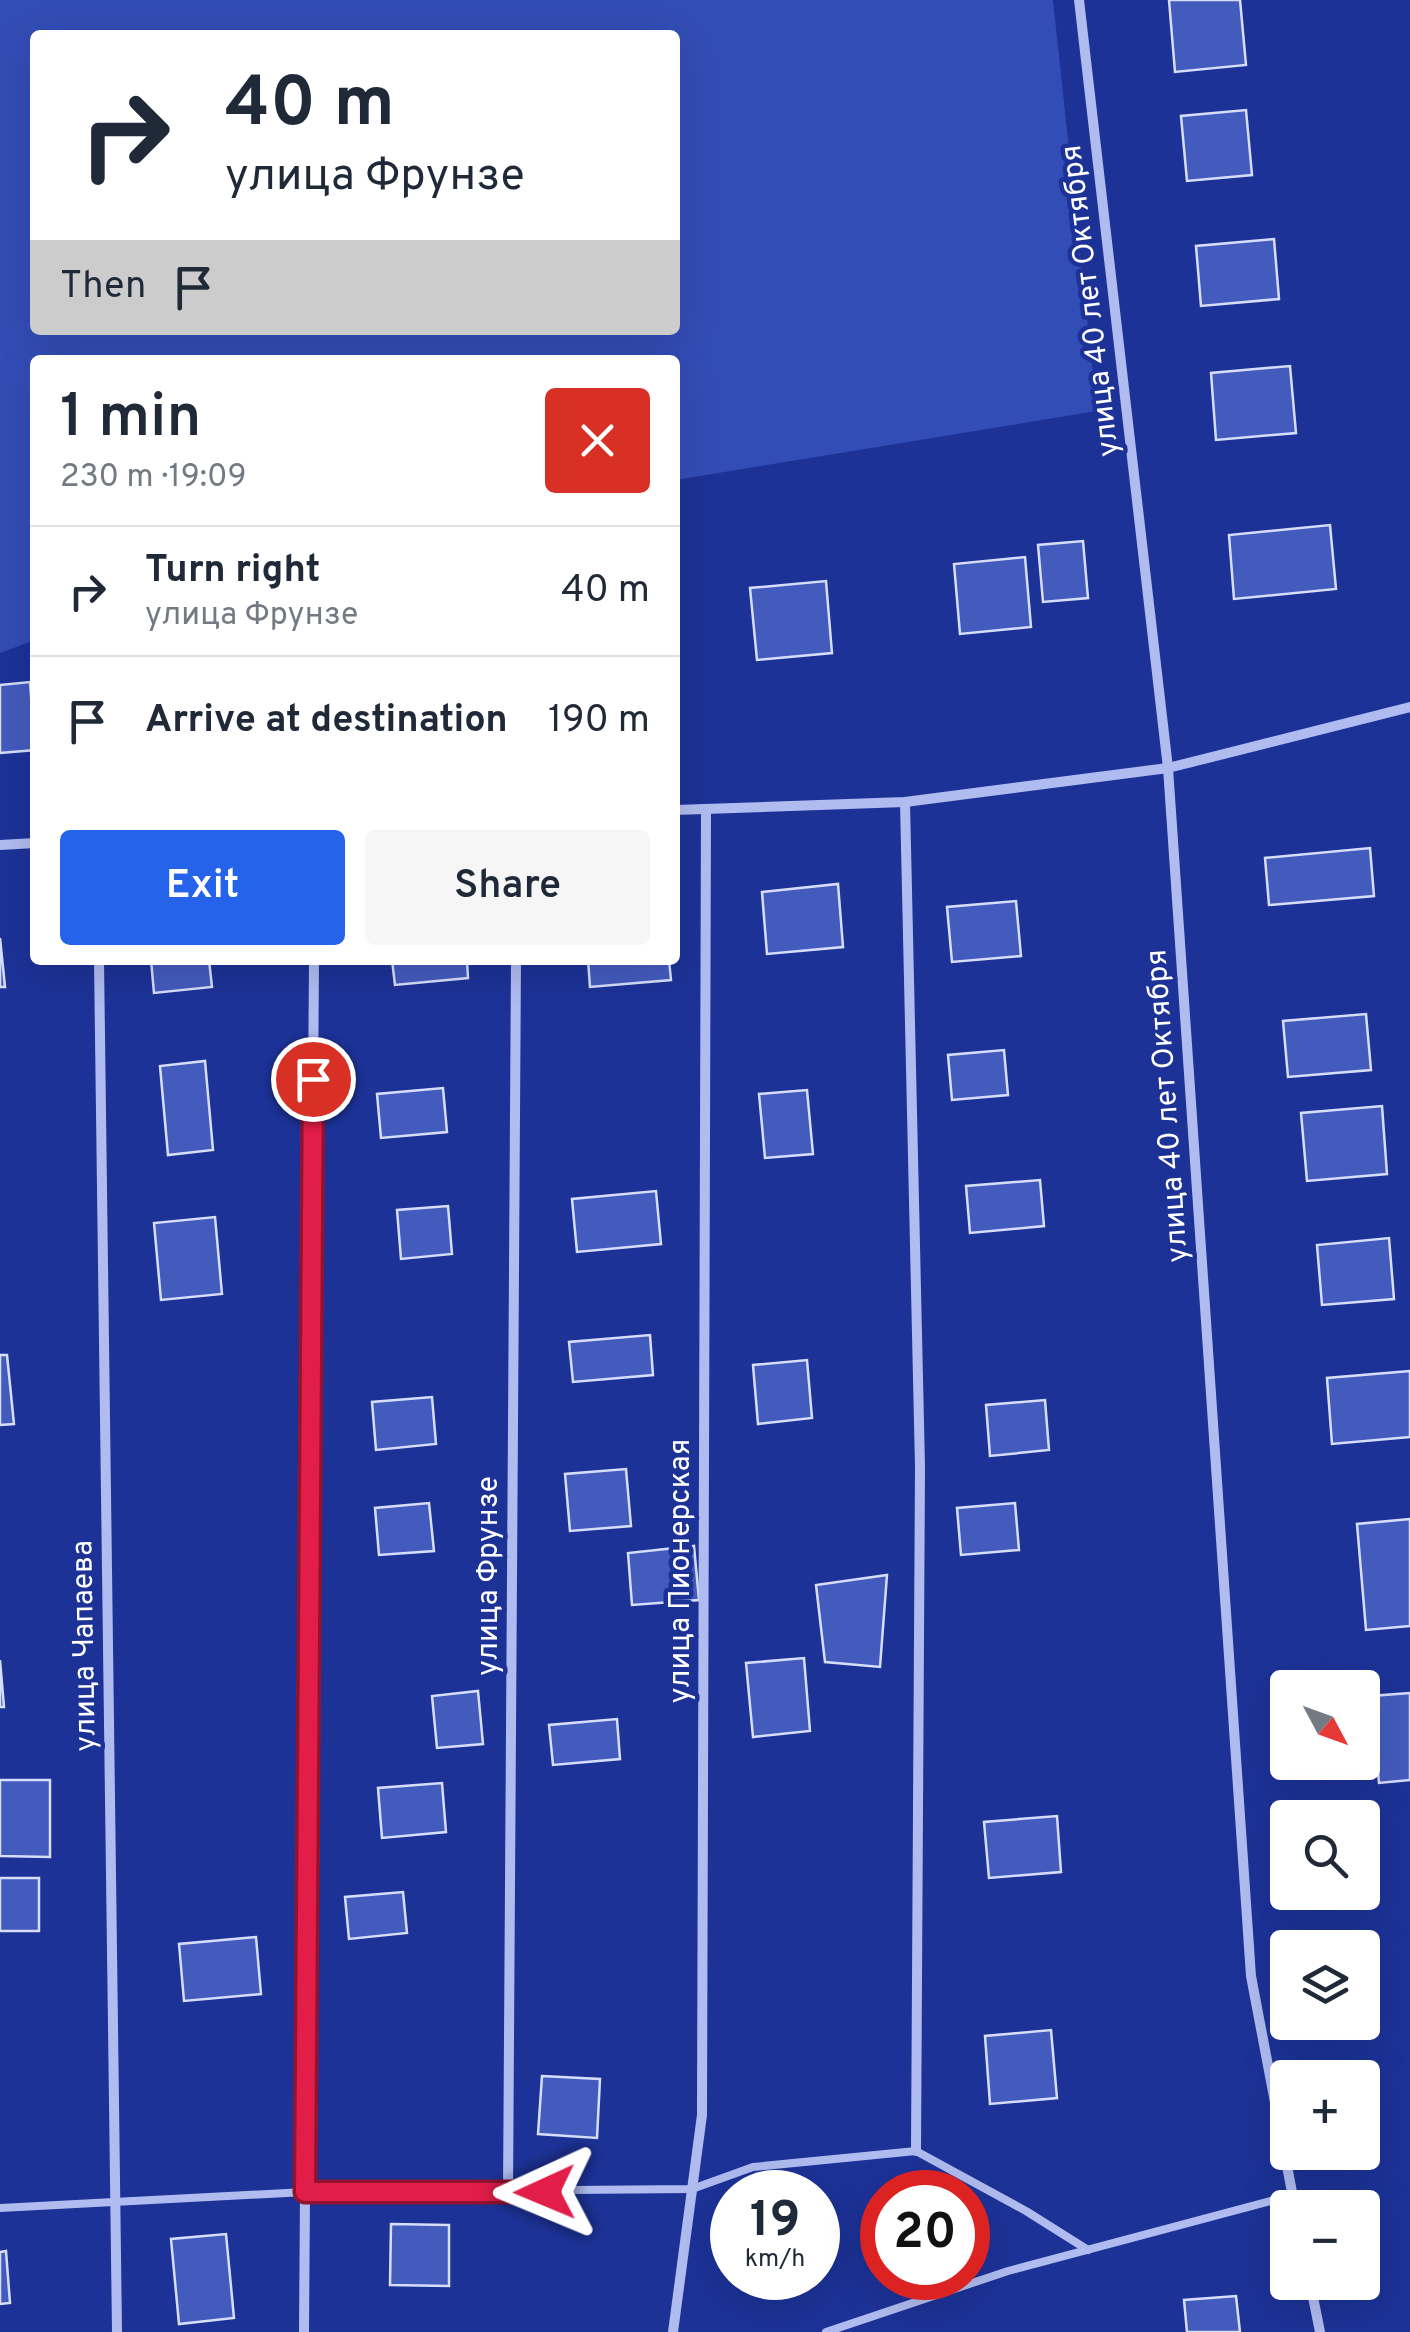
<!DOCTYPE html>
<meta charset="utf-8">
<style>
body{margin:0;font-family:Overpass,sans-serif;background:#f6f6f7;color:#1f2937;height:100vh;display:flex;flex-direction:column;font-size:38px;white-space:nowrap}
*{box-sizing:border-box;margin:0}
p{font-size:32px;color:#747a83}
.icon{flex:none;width:55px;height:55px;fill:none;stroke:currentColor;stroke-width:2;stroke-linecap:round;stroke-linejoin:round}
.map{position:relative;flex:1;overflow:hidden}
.details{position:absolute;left:30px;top:355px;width:650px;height:610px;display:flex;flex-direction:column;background:#fff;border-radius:10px;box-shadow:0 10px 40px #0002}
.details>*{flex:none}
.banner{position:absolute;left:30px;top:30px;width:650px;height:305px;border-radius:10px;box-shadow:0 10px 40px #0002;background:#fff;color:#1f2937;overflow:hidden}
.needle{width:65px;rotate:131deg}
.tools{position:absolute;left:1270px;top:1670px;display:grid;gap:20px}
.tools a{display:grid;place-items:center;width:110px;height:110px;border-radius:10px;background:#fff;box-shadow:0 10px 40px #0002;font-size:50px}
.speed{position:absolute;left:710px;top:2170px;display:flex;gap:20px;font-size:50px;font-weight:700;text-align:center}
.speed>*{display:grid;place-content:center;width:130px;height:130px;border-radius:50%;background:#fff;box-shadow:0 10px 40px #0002;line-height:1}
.speed small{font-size:25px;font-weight:400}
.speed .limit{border:15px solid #d22;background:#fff;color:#111}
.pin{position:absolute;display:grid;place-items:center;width:85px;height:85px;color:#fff;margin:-42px;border:5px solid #fff;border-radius:50%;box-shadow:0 2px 10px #0007}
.me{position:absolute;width:110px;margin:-55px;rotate:269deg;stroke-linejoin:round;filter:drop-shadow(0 0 8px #0008)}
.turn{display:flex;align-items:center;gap:35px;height:210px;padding:0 30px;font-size:45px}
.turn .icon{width:130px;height:130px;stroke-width:2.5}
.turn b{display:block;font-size:70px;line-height:85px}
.then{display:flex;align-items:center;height:95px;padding:0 30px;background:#0003;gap:20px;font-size:38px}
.round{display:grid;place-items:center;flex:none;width:105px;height:105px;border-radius:10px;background:#f6f6f7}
.summary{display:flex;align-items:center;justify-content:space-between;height:170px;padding:0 30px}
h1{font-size:60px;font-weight:600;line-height:75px}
.cta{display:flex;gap:20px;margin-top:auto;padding:20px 30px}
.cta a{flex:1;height:115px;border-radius:10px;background:#2563eb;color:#fff;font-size:40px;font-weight:600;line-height:115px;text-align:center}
.cta a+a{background:#f6f6f7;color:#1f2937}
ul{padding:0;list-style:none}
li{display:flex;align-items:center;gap:30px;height:130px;padding:0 30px;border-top:2px solid #e0e1e3}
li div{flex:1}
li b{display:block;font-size:38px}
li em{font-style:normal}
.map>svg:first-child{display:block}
</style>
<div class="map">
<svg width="1410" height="2332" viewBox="0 0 1410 2332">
<rect width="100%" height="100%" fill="#1c3297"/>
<path fill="#334db6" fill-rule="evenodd" d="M0,0H1053L1097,411L675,480V360H35V640L0,653ZM35,35H675V330H35Z"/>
<g fill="#445bbe" stroke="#d7defb" stroke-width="2.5">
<path d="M1169,0H1240L1246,65L1175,72Z"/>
<path d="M1246,110L1252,175L1187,181L1181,116Z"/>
<path d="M1274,239L1279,299L1201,306L1196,246Z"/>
<path d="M1290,366L1296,433L1216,440L1211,373Z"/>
<path d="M1330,525L1336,589L1234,599L1229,535Z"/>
<path d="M1083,541L1088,598L1043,602L1038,545Z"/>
<path d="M1025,557L1031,627L960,634L954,564Z"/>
<path d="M826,581L832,653L757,660L750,588Z"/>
<path d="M30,682L35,750L0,753V685Z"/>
<path d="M1370,848L1374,896L1269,905L1265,858Z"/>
<path d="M838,884L843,947L767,954L762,892Z"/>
<path d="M1016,901L1021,956L952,962L947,907Z"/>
<path d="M0,938L5,987H0Z"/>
<path d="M151,960H209L212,987L154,993Z"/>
<path d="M392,960H467L468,978L395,985Z"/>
<path d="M588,960H669L671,980L590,987Z"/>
<path d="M1366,1014L1371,1070L1288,1077L1283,1021Z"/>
<path d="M1004,1050L1008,1095L952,1100L948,1055Z"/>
<path d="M205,1061L213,1150L168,1155L160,1066Z"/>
<path d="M443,1088L447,1132L381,1138L377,1094Z"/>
<path d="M807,1090L813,1154L765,1158L759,1094Z"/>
<path d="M1382,1106L1387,1174L1307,1181L1301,1113Z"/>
<path d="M1040,1180L1044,1226L970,1233L966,1186Z"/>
<path d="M656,1191L661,1244L577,1252L572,1199Z"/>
<path d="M448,1206L452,1254L401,1259L397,1210Z"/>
<path d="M215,1217L222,1294L161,1300L154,1223Z"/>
<path d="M1389,1238L1394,1299L1322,1305L1317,1245Z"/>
<path d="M650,1335L653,1375L573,1382L569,1342Z"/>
<path d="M0,1355H7L14,1424L0,1425Z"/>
<path d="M807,1360L812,1418L758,1424L753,1365Z"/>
<path d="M1410,1371V1437L1332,1444L1327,1378Z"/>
<path d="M432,1397L436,1444L376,1450L372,1402Z"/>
<path d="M1045,1400L1049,1450L990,1456L986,1405Z"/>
<path d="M626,1469L631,1526L570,1531L565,1474Z"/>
<path d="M429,1503L434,1551L379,1555L375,1508Z"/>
<path d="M1015,1503L1019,1550L961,1555L957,1508Z"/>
<path d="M1410,1519V1626L1366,1630L1357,1524Z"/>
<path d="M694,1546L699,1600L632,1605L628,1553Z"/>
<path d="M887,1575L880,1667L825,1662L816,1585Z"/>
<path d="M804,1658L810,1731L753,1737L746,1663Z"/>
<path d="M0,1660L4,1707H0Z"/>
<path d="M478,1691L483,1744L437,1748L432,1696Z"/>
<path d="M1410,1693V1780L1379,1783L1371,1696Z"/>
<path d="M617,1719L620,1759L553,1765L549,1725Z"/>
<path d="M0,1780H50V1857L0,1856Z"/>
<path d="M442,1783L446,1832L382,1838L378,1788Z"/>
<path d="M1057,1816L1061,1872L989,1878L984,1822Z"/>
<rect x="0" y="1878" width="39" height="53"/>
<path d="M403,1892L407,1933L349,1939L345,1897Z"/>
<path d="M256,1937L261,1994L184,2001L179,1944Z"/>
<path d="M1051,2030L1057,2098L990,2104L985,2036Z"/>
<path d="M542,2076L600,2079L597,2138L538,2134Z"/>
<path d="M391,2224L449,2225V2286L390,2285Z"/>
<path d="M226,2234L234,2318L179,2324L171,2239Z"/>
<path d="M6,2251L10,2303L0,2304V2252Z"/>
<path d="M1236,2296L1240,2332H1187L1184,2300Z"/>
</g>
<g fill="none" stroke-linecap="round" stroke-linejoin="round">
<g stroke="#b0bcf0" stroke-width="8">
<path d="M0,2208L305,2192L692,2189L753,2167L916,2151L1026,2211L1088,2250"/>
<path d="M826,2332L1008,2271L1293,2195"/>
</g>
<g stroke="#b0bcf0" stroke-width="10">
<path d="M1079,0L1168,768L1251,1976L1295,2208"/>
<path d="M905,802L920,1467L916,2151"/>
<path d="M675,810L905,802L1168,768L1410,707"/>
<path d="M0,845L35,843"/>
<path d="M99,960L117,2332"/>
<path d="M508,2193L516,960"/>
<path d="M1310,2282L1320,2332"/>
<path d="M304,2332L314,960"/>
<path d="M673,2332L702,2115L706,809"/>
</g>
</g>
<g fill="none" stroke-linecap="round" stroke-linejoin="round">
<defs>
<path id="route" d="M313,1079L305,2192H545"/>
</defs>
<use href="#route" stroke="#92132f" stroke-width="25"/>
<use href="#route" stroke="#e11d48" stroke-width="18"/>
</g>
<g text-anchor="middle" stroke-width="9" stroke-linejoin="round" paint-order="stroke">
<g font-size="30" fill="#fff" stroke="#1c3297">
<text transform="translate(1089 301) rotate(-97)" y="10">улица 40 лет Октября</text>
<text transform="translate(1166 1106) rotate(-94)" y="10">улица 40 лет Октября</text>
<text transform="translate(679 1571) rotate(-90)" y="10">улица Пионерская</text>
<text transform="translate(487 1576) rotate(-90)" y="10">улица Фрунзе</text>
<text transform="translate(83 1646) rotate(-91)" y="10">улица Чапаева</text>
</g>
</g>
</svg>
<div class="tools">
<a><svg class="needle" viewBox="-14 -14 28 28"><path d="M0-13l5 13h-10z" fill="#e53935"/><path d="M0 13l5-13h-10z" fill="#747a83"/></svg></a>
<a><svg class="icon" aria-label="search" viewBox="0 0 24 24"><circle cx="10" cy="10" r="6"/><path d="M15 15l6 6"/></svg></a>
<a><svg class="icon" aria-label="layers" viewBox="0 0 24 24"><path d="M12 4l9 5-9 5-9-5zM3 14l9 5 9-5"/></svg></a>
<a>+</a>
<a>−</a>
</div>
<div class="speed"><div>19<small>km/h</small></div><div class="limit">20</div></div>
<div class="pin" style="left:313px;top:1079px;background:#d93025"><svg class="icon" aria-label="arrive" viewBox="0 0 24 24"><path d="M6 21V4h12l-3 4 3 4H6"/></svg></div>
<svg class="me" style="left:545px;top:2192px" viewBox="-20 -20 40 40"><path d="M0-17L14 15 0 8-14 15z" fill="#e11d48" stroke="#fff" stroke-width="4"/></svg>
<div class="banner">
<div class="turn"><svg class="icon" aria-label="right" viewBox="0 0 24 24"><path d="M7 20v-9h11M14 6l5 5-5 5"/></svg><div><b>40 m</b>улица Фрунзе</div></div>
<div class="then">Then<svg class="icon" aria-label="arrive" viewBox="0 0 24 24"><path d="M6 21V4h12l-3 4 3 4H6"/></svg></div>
</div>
<section class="details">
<div class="summary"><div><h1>1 min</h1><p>230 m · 19:09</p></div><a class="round" style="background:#d93025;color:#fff"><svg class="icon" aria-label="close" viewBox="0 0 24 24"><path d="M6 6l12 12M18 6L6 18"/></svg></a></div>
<ul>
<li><svg class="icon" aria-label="right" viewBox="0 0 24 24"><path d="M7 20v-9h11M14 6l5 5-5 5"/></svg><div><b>Turn right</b><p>улица Фрунзе</p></div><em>40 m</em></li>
<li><svg class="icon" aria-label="arrive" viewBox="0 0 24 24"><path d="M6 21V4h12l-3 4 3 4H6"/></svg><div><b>Arrive at destination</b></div><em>190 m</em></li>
</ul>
<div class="cta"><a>Exit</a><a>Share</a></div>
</section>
</div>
